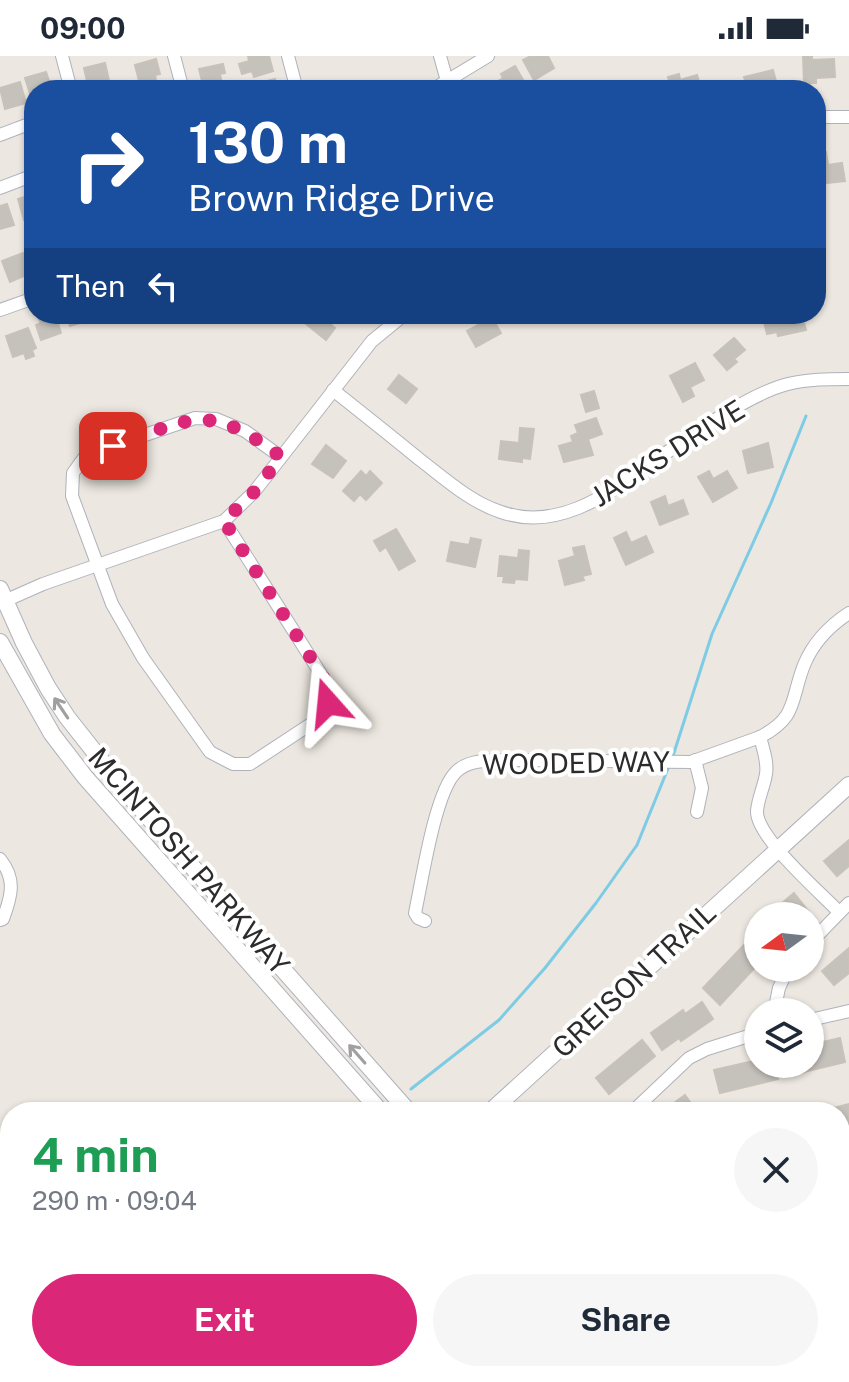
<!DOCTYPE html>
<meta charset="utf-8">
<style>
body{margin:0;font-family:"Public Sans",sans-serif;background:#f6f6f7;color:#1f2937;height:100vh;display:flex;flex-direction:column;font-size:30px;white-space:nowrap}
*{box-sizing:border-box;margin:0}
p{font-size:26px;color:#747a83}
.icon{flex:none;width:44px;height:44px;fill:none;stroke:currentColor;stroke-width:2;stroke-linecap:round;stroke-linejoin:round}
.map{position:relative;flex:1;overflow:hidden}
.panel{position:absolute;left:0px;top:1046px;width:850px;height:280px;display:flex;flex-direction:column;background:#fff;border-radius:32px 32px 0 0;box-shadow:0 2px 6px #0004}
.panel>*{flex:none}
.hud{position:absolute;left:24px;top:24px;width:802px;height:244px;border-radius:32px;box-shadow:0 2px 6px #0004;background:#1a4fa0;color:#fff;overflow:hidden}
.needle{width:52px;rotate:255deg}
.controls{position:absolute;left:744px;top:846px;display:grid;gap:16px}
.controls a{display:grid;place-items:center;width:80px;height:80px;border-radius:50%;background:#fff;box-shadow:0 2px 6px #0004;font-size:40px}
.pin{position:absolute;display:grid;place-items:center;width:68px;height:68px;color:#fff;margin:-34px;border-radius:16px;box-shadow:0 4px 12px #0006}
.me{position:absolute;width:88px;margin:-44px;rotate:342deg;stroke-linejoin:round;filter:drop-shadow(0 0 6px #0008)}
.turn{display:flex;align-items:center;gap:28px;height:168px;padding:0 32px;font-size:36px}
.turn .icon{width:104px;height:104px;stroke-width:2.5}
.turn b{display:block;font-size:56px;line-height:68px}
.then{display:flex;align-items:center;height:76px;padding:0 32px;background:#0003;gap:16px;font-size:30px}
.round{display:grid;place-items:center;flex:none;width:84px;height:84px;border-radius:42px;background:#f6f6f7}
.head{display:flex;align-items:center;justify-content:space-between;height:136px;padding:0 32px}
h1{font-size:48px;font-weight:700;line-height:60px;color:#1e9e55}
.button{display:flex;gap:16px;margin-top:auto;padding:16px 32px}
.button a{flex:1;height:92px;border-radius:48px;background:#db2777;color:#fff;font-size:32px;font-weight:700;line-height:92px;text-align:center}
.button a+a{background:#f6f6f7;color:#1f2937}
.status{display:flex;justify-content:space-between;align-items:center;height:56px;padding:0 40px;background:#fff;direction:ltr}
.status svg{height:22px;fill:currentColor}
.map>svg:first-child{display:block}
</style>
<div class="status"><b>09:00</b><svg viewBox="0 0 49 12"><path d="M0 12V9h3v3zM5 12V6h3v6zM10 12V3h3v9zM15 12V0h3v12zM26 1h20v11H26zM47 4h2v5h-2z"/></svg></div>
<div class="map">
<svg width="849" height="1326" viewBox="0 0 849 1326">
<rect width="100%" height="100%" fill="#ece7e0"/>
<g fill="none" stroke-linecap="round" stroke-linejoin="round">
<g stroke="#7dcbe4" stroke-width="3">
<path d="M672,703L712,578L771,447L806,360"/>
<path d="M411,1033L499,964L545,912L596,847L637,789L669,710"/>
<path d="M0,1141H10"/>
<path d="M840,1236L849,1229"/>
<path d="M494,1316L503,1326"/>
</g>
</g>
<g fill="#c5c1bb" stroke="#c8c2b9" stroke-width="2">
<path d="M248,0H269L273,15L254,21L252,15L242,18L239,8L249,5Z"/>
<path d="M531,0H548L554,12L534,24L523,4Z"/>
<path d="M803,0H812V4L834,3L835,21L816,22V27H804Z"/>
<path d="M156,3L160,18L155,19L156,24L140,29L135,9Z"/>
<path d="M105,7L110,29L89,34L84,12Z"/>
<path d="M223,8L225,17L220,18L222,29L204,33L199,13Z"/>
<path d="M515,10L529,34H504L498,25L503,22L501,18Z"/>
<path d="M773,14L777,29L748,34L744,21Z"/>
<path d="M46,16L52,34H34L32,44L25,22Z"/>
<path d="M679,18L680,24L697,19L701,32L665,34L664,30L670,28L668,21Z"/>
<path d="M275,23L278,34H255L254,28Z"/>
<path d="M20,26L26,47L5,53L0,32Z"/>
<path d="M826,96L828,109L842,107L845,125L818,128L816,97Z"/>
<path d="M34,138V161L24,164L18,143Z"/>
<path d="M7,148L14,169L0,173V150Z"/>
<path d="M23,197L31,217L10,226L2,205Z"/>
<path d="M46,258H55L61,277L41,284L36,269L41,267L38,261Z"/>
<path d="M66,258H88L90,264L70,270Z"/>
<path d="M304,258H334L332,261L335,264L331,269L335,272L326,284L300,263Z"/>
<path d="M477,258H490L501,277L476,291L467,275L482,267Z"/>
<path d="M762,258H809L802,260L806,274L778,280L777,276L767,278Z"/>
<path d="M28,272L36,292L32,294L34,300L26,303L24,297L13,301L6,280Z"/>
<path d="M734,282L745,294L734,303L737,306L727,314L714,299Z"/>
<path d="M695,307L704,324L690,331L694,340L683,346L670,320Z"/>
<path d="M399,319L417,333L406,347L388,333Z"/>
<path d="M594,335L599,352L586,356L581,339Z"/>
<path d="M596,362L602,378L588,383L593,399L564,406L559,390L573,386L571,380L578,377L575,369Z"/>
<path d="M520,372L534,373L530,403L522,402V406L499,403L501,385L519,387Z"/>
<path d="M768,387L773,411L748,417L743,395Z"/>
<path d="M326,389L346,405L333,422L312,408Z"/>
<path d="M361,415L366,420L370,415L382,427L366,444L360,438L354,445L343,435Z"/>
<path d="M709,415L713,423L727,415L737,432L713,446L698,421Z"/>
<path d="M665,440L668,450L683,444L688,458L660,469L651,446Z"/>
<path d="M396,473L415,505L399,514L386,491L380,495L374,485Z"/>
<path d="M626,476L631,487L646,480L653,496L626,509L614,482Z"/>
<path d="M471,482L481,484L475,511L447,505L451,486L469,489Z"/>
<path d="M584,490L591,518L582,520L584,524L565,529L559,505L575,500L573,492Z"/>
<path d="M519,494L529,495L527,524L515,523L514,527L503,526L504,520H498L500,500L518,502Z"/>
<path d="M849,784V810L837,820L824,805Z"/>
<path d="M794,837L809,856L803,860H767Z"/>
<path d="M744,889L758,902V908L720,949L703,932Z"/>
<path d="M849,892V917L834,929L822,915Z"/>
<path d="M702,946L713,963L681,985L679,982L662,994L651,977L683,954L685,958Z"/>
<path d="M840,982L845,1006L787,1020L784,1008H810V989Z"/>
<path d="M642,984L655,1000L609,1038L596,1022Z"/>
<path d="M758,1004V1008H774L778,1023L720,1037L714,1014Z"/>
<path d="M685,1039L697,1056H675L670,1050Z"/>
<path d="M849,1048V1072L840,1075V1056H817Z"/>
</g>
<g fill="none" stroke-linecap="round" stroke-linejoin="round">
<defs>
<path id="service" d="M63,1316L66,1326"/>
<g id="minor">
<path d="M62,0L71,34"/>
<path d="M174,0L183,34"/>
<path d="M288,0L297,34"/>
<path d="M440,0L447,25"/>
<path d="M432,34L488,0"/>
<path d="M816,61H849"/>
<path d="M0,79L34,66"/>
<path d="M0,132L34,119"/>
<path d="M0,254L34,242"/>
<path d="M333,334C362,357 391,380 419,403C444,422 470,446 501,456C556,475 604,441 646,411C682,386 747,338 788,328C808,323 829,323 849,323"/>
<path d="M224,465L326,626L328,647L320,662L250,708H233L210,696L143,602L112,548L72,440L73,417L86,399L195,362L216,363L245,375L281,401"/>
<path d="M0,547L43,528L224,465L254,436L372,285L405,258"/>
<path d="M760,681C798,661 790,645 804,609C813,587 829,570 849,557"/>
<path d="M695,704L702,732L697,756"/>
<path d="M0,803C16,823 12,839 3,863L0,864"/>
<path d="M425,865L418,862L415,857C422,825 435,736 456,716C467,705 483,705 497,704L691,706L760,681C763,693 768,706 766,718C764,731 758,742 757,755C756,781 820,836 839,856"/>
<path d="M810,887L849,847"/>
<path d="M774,956L779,932L788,912"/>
<path d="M810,964L849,955"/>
<path d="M632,1056L689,1002L707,993L758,977"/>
<path d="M840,1098L849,1096"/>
</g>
<g id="tertiary">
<path d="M0,533L24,587L48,632L67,661L127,737L409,1056"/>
<path d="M0,586L52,678L85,721L381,1056"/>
<path d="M490,1056L849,729"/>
<path d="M743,1316L767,1326"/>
<path d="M188,1326L200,1316"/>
</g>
</defs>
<use href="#service" stroke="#b0b2bb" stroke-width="8"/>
<use href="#minor" stroke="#b0b2bb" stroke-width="14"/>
<use href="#tertiary" stroke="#b0b2bb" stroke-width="18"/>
<g stroke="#c4c4c4" stroke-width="2" stroke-dasharray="6 4" stroke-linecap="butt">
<path d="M0,1085L10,1087"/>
<path d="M438,1316L444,1326"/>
</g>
<use href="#service" stroke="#fff" stroke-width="6"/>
<use href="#minor" stroke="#fff" stroke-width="12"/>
<use href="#tertiary" stroke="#fff" stroke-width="16"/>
</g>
<defs><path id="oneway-shaft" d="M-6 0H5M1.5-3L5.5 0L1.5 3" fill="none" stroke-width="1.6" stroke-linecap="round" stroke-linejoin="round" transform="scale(2)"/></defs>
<g stroke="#a0a0a0">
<use href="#oneway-shaft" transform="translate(61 652) rotate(-124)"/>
<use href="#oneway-shaft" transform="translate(357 998) rotate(-131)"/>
</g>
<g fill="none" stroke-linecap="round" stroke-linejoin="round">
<path stroke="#db2777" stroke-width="14" stroke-dasharray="0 25.2" d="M113,390C194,362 207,345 281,401L254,436L224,465L326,626L328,647"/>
</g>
<g text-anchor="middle" stroke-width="8" stroke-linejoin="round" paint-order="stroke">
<g font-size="28" fill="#2c2c2c" stroke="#fff">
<text transform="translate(668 397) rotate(-32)" y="10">JACKS DRIVE</text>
<text transform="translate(576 707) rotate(-1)" y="10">WOODED WAY</text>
<text transform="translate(189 805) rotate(49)" y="10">MCINTOSH PARKWAY</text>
<text transform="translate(634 924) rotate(-43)" y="10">GREISON TRAIL</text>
</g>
</g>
</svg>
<div class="controls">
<a><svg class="needle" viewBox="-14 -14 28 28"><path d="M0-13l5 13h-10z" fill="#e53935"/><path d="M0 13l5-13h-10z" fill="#747a83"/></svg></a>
<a><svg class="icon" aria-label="layers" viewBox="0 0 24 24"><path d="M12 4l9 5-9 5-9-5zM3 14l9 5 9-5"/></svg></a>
</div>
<div class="pin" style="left:113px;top:390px;background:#d93025"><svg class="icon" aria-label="arrive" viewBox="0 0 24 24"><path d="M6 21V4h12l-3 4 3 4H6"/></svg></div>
<svg class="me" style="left:328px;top:647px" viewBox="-20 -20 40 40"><path d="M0-17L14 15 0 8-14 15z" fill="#db2777" stroke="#fff" stroke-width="4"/></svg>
<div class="hud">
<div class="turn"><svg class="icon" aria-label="right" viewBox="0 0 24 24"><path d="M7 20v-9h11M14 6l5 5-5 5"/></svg><div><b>130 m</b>Brown Ridge Drive</div></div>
<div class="then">Then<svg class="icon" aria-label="left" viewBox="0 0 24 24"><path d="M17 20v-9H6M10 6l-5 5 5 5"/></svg></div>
</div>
<section class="panel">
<div class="head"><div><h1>4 min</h1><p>290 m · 09:04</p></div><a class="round"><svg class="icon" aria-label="close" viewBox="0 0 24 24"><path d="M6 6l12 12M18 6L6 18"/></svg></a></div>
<div class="button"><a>Exit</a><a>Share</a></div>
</section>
</div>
